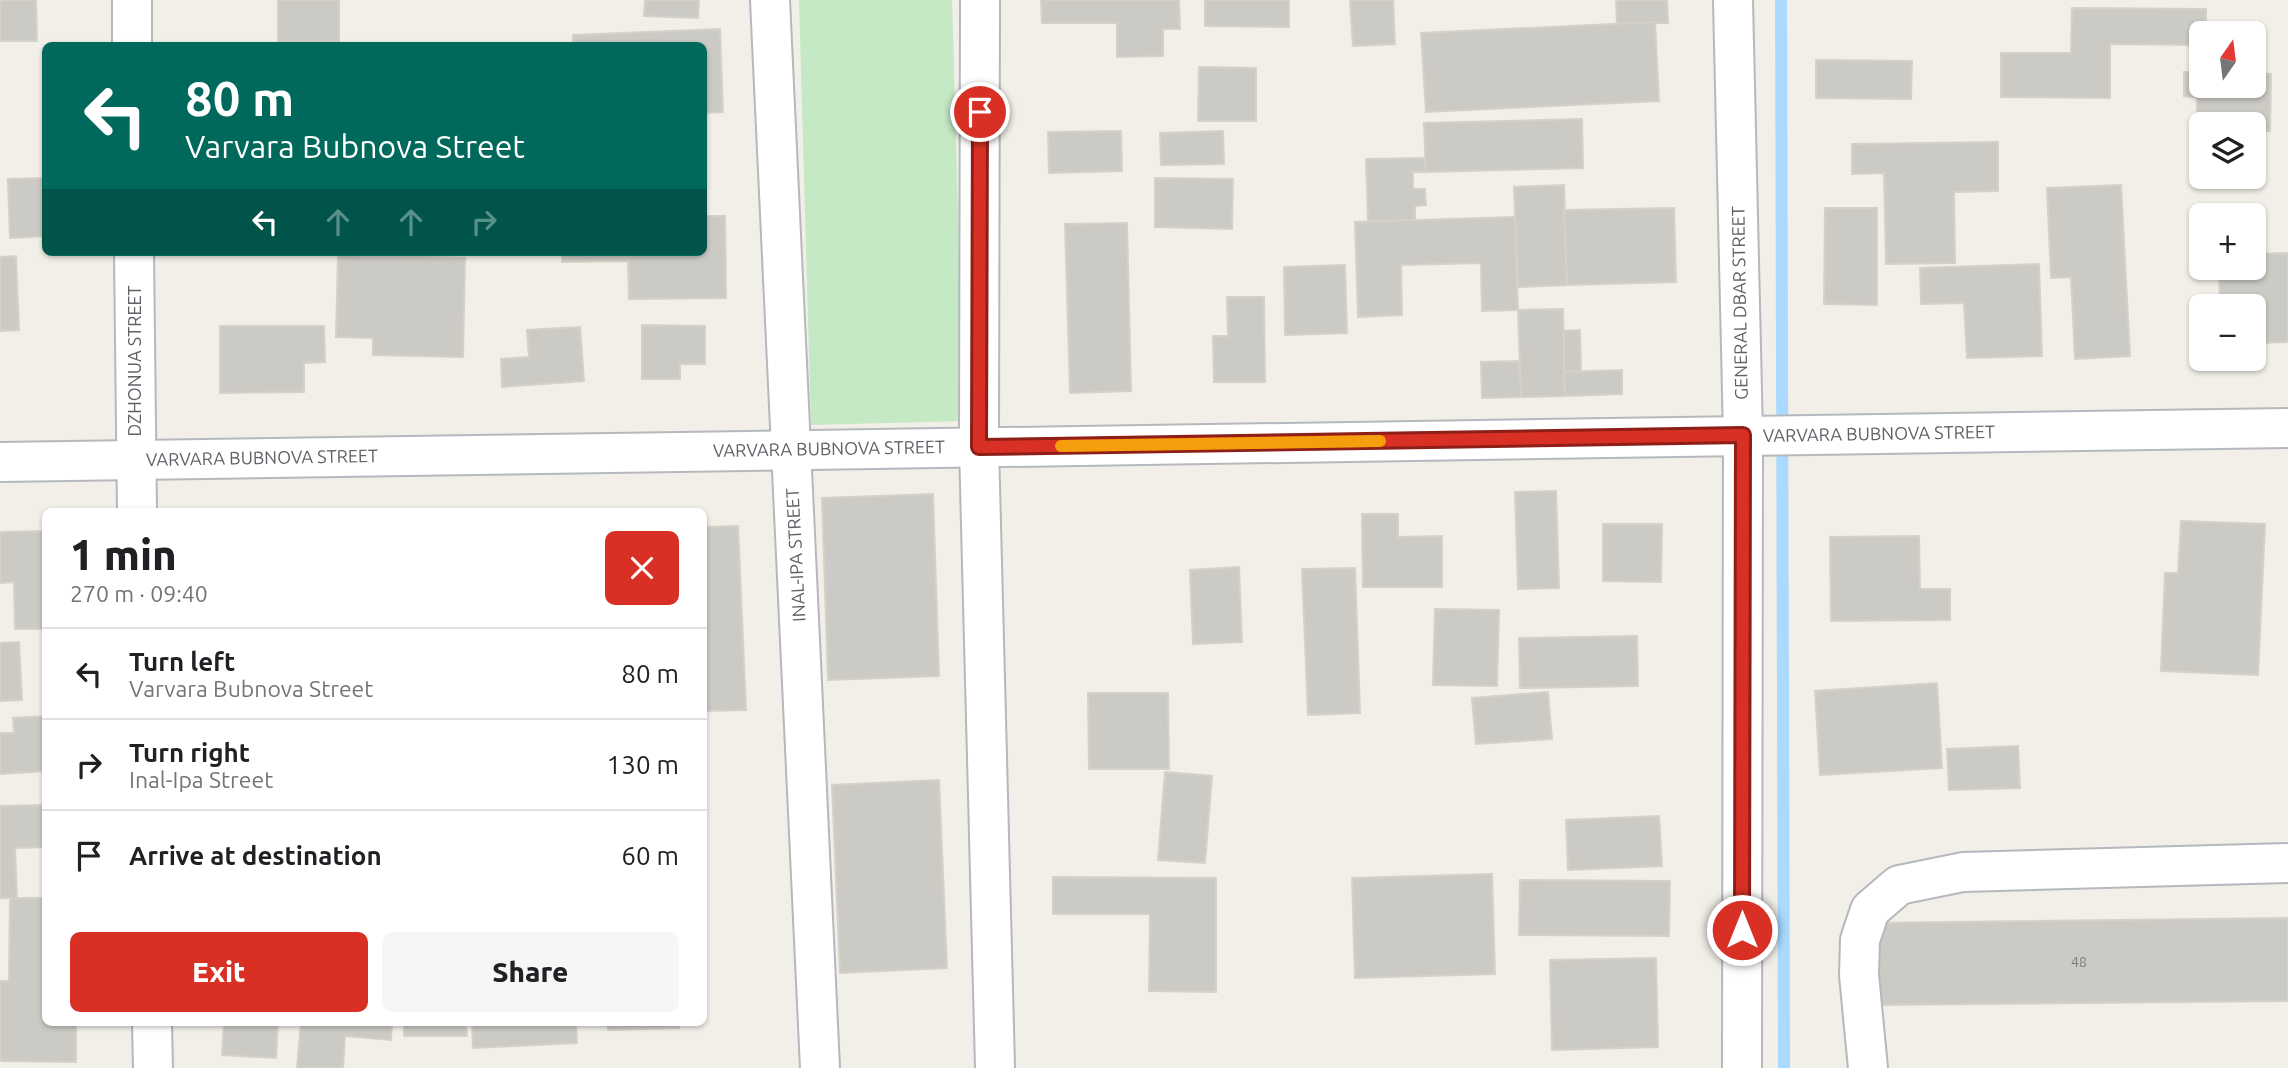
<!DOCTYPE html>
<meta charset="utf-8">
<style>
body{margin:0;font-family:Ubuntu,sans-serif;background:#f6f6f6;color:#202124;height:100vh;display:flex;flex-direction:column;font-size:26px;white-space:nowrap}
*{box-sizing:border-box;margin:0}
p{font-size:23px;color:#757577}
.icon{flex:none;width:38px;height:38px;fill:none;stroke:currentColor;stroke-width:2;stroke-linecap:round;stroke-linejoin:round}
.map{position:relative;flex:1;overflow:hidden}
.drawer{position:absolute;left:42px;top:508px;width:665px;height:518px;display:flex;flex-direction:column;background:#fff;border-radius:10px;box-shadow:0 2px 5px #0004}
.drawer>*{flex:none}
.hud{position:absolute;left:42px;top:42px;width:665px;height:214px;border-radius:10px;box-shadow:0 2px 5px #0004;background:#00695c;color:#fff;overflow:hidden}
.needle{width:46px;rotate:14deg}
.buttons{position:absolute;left:2189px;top:21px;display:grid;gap:14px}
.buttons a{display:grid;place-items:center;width:77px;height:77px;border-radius:10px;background:#fff;box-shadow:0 2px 5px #0004;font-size:35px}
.pin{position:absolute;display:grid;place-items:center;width:60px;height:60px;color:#fff;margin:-30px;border:4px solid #fff;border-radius:50%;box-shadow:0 2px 7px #0007}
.me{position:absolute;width:77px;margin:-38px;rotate:0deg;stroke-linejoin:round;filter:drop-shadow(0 0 5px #0008)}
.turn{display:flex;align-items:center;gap:24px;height:147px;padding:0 28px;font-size:32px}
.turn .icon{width:91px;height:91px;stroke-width:2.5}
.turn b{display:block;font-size:49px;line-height:60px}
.lanes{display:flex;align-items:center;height:66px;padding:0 28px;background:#0003;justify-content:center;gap:35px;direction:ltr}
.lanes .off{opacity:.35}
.round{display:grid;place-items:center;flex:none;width:74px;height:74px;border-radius:10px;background:#f6f6f6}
.summary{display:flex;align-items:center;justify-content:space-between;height:119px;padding:0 28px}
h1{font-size:42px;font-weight:800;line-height:52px}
.button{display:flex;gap:14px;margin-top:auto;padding:14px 28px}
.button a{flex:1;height:80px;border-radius:10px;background:#d93025;color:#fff;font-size:28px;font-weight:800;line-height:80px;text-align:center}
.button a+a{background:#f6f6f6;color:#202124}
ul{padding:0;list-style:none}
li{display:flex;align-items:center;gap:21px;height:91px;padding:0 28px;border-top:2px solid #e0e0e0}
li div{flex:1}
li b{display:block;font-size:26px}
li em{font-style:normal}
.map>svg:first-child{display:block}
</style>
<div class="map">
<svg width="2288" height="1068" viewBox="0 0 2288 1068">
<rect width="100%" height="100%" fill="#f1efe8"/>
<path fill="#c5e8c5" d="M799,0H952L964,421L811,425Z"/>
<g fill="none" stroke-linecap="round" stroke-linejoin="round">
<path stroke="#aadaff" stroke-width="12" d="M1781,0L1784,1068"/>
</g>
<g fill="#cccac5" stroke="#d6d1c6" stroke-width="2">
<path d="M0,0H36L37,41H0Z"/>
<rect x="278" y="0" width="61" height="41"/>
<path d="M645,0H699L698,18L644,16Z"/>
<path d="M1041,0H1179L1180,29H1163V56L1117,57V23H1042Z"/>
<path d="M1205,0H1289V27L1205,26Z"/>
<path d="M1350,0H1393L1395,44L1353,46Z"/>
<path d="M1616,0H1667L1668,23L1617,24Z"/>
<path d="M2072,8L2206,9V33H2202V45L2110,44V98L2001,97V53H2071Z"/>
<path d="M1655,22L1659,101L1426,112L1421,33Z"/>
<path d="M720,29L723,112L704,113V46H573V35Z"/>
<path d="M1816,60L1912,61L1911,99L1816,98Z"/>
<path d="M1199,67L1256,68V121H1198Z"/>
<path d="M2184,72H2202V86H2254V73L2271,74L2270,131H2254V124H2202V177H2238V183H2196L2197,97L2184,96Z"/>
<path d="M1582,119L1583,168L1426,172L1424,123Z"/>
<path d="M1121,131L1122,171L1049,173L1048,132Z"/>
<path d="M1223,131L1224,164L1161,165L1160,133Z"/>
<path d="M1998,142V191L1954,192L1955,263L1886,264L1884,173L1852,174V144Z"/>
<path d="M1425,158L1426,172H1413V189H1425L1426,205L1415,206V220L1368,221L1366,159Z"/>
<path d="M46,178V236L10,238L8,179Z"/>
<path d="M1155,178L1233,179L1232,229L1155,227Z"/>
<path d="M1564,185L1567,285L1518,287L1514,187Z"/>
<path d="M2121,185L2130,356L2075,359L2071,277L2051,278L2047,188Z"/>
<path d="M1674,208L1676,282L1567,285L1564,210Z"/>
<path d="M1825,208H1877V305L1824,304Z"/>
<path d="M704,216H725L726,298L629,299L628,261L562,262V252H704Z"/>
<path d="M1515,217L1518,310L1482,311L1481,263L1401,265L1402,315L1358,317L1355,222Z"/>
<path d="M1127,223L1131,391L1070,393L1065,224Z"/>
<path d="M2288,253V342L2254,343V306H2220L2219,268H2254V254Z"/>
<path d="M338,255L465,258L463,357L373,355V338L336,337Z"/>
<path d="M16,256L19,330L0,331V257Z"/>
<path d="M2039,264L2042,356L1967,358L1964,303L1921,304L1920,268Z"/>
<path d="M1345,265L1347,333L1285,335L1284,267Z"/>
<path d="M1227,297H1264L1265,382H1214L1213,336H1228Z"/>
<path d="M1563,309L1565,396L1521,397L1518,310Z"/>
<path d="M642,325L705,326V364H680V379H642Z"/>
<path d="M220,326H324L325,362L304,363V392L220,393Z"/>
<path d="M580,327L584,381L502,387L501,359L529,357L527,330Z"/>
<path d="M1580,330L1581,371L1564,372V331Z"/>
<path d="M1519,361L1521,397L1482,398L1481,362Z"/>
<path d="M1622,370V394L1565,396L1564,372Z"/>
<path d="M1556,491L1559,588L1518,589L1515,492Z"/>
<path d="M933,494L939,676L828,680L822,498Z"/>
<path d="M1362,514H1398V537L1442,536V587H1363Z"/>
<path d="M2181,521L2265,524L2258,675L2161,671L2165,573H2178Z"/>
<path d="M1603,524H1662L1661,582L1603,581Z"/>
<path d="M738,526L746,710L704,711V527Z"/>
<path d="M46,531V629H15L14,582L0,583V532Z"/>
<path d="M1919,536L1920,589H1950V620L1831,621L1830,537Z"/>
<path d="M1239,567L1242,642L1193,644L1190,570Z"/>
<path d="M1355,568L1360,713L1308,715L1302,569Z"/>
<path d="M1435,609L1499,610L1497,686L1433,685Z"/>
<path d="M1637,636L1638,686L1520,688L1519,638Z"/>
<path d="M19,642L22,700L0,701V643Z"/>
<path d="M1937,683L1942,768L1820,775L1815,691Z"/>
<path d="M1548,692L1552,739L1476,744L1472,698Z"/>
<path d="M1088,693H1168L1169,769H1089Z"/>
<path d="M46,716V771L0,774V733H14L13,718Z"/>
<path d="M2018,746L2020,788L1949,790L1947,749Z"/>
<path d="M1165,772L1212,776L1205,863L1158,860Z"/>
<path d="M939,780L947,968L840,973L832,785Z"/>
<path d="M46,805V847L15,848L17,898H0V806Z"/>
<path d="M1659,816L1662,866L1568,870L1566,820Z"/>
<path d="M1492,874L1495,974L1355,978L1352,878Z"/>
<path d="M1053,877L1216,878V992L1149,991L1150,914H1053Z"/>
<path d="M1520,880L1670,881L1669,936L1519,935Z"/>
<path d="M10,898H46V1022H76V1062L0,1061V981H9Z"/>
<path d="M2288,918V1001L1870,1005L1871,923Z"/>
<path d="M1656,958L1658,1047L1552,1050L1550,960Z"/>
<path d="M224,1022H278L276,1058L222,1055Z"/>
<path d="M301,1022H392L391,1040L345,1036L343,1068H297Z"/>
<path d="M404,1022H466L467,1036H404Z"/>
<path d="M472,1022H576L577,1043L473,1048Z"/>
<path d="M607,1022H679V1028L608,1030Z"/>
</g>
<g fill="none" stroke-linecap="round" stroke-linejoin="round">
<defs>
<g id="minor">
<path d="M132,0V46"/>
<path d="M770,0L820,1068"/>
<path d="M980,0L979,447L995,1068"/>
<path d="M1733,0L1743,435L1742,1068"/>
<path d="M134,252L137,511"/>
<path d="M0,462L2288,428"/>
<path d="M152,1022L153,1068"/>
<path d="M1868,1068L1859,975L1860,940L1870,910L1899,885L1963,872L2288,863"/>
</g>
</defs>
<use href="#minor" stroke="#b5b8bc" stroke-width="42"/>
<use href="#minor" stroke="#fff" stroke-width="38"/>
</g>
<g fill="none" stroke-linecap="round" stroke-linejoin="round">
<defs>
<path id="route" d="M980,112L979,447L1743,435L1742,930"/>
</defs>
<use href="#route" stroke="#8d1f18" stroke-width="18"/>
<use href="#route" stroke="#d93025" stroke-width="12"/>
<path stroke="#f59e0b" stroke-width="12" d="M1061,446L1380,441"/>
</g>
<g text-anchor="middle" stroke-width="7" stroke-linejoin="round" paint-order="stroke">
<g font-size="14" fill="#7a7d7f">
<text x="2079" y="967">48</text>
</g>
<g font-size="18" fill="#5f6368" stroke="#fff">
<text transform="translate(1740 303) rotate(-91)" y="6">GENERAL DBAR STREET</text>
<text transform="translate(135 361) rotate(-90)" y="6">DZHONUA STREET</text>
<text transform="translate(1879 434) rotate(-1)" y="6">VARVARA BUBNOVA STREET</text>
<text transform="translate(829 449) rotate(-1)" y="6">VARVARA BUBNOVA STREET</text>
<text transform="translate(262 458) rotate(-1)" y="6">VARVARA BUBNOVA STREET</text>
<text transform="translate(796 555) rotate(-93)" y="6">INAL-IPA STREET</text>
</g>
</g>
</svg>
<div class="buttons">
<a><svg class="needle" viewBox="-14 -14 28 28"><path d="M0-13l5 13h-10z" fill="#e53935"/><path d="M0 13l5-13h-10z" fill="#757577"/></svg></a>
<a><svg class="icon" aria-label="layers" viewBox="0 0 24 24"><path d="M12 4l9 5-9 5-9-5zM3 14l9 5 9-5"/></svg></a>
<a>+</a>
<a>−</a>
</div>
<div class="pin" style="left:980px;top:112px;background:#d93025"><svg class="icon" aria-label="arrive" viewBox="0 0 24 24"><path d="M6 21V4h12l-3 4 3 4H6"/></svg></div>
<svg class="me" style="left:1742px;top:930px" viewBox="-20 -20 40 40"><circle r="17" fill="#d93025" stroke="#fff" stroke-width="3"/><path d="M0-11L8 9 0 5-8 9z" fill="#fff"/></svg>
<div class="hud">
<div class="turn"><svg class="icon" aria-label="left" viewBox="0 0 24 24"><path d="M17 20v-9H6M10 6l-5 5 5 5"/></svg><div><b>80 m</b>Varvara Bubnova Street</div></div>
<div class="lanes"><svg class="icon" aria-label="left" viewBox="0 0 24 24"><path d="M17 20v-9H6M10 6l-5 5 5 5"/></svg><svg class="icon off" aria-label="ahead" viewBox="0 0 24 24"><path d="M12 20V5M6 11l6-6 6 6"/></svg><svg class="icon off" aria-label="ahead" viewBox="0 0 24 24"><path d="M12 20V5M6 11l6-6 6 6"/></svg><svg class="icon off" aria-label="right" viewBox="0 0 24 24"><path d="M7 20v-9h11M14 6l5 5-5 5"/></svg></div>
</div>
<section class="drawer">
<div class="summary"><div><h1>1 min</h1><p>270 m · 09:40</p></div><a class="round" style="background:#d93025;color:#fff"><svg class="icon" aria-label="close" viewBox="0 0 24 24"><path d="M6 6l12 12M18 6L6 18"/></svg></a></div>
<ul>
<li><svg class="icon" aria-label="left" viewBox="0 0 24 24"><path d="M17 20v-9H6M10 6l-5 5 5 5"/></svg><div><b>Turn left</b><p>Varvara Bubnova Street</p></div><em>80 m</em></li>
<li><svg class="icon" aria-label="right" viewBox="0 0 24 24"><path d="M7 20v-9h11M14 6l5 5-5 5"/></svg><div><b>Turn right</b><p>Inal-Ipa Street</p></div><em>130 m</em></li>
<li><svg class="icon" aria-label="arrive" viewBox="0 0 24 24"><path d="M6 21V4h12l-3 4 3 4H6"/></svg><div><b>Arrive at destination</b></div><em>60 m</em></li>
</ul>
<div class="button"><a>Exit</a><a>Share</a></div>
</section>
</div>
